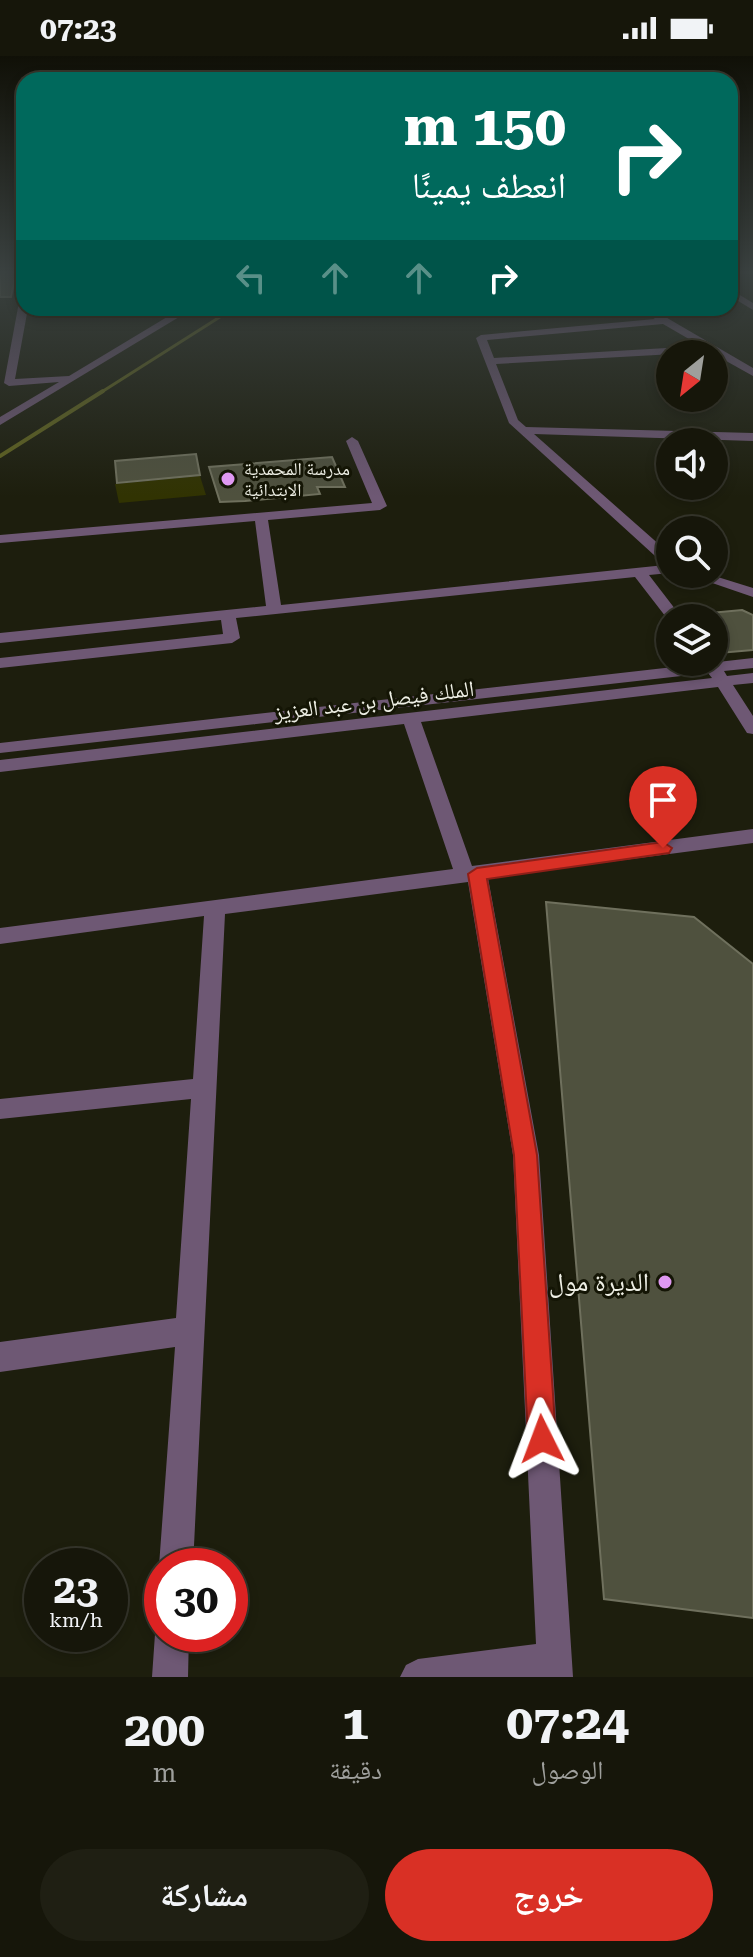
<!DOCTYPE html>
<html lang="ar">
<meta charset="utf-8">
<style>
body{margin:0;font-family:"Roboto Serif","Noto Naskh Arabic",serif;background:#1f1f13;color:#f1f3f6;direction:rtl;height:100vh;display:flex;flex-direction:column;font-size:30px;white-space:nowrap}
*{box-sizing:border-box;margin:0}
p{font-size:26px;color:#9e9f9c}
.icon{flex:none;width:44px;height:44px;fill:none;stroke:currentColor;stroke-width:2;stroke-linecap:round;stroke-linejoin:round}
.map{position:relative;height:1621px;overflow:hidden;direction:ltr}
.panel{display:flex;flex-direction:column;background:#16160a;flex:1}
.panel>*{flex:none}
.top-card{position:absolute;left:16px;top:16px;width:722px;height:244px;border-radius:24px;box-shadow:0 4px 12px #0003,0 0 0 2px #35352b;direction:rtl;background:#00695c;color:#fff;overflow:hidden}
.needle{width:52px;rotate:210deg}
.tools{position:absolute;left:656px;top:284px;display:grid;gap:16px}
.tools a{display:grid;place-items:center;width:72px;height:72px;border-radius:50%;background:#16160a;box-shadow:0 4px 12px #0003,0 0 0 2px #35352b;font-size:40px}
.speed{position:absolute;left:24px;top:1492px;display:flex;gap:16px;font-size:40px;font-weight:700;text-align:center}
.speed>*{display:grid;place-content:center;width:104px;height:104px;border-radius:50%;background:#16160a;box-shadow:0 4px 12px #0003,0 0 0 2px #35352b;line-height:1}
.speed small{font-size:20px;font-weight:400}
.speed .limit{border:12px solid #d22;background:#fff;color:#111}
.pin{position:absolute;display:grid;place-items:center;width:68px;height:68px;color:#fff;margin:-82px -34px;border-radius:50% 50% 50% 0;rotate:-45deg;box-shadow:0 0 8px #0007}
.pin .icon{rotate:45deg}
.me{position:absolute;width:88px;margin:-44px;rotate:357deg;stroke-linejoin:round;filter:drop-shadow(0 0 6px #0008)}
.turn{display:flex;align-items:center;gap:28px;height:168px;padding:0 40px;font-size:36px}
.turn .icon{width:104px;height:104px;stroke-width:2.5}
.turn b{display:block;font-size:56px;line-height:68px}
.lanes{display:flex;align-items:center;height:76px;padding:0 40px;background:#0003;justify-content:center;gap:40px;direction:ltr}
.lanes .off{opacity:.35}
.eta{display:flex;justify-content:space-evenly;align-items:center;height:136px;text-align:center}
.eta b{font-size:48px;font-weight:700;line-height:56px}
.action{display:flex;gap:16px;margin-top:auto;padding:16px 40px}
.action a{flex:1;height:92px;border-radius:48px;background:#d93025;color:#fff;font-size:32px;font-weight:700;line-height:92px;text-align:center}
.action a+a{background:#1f1f13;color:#f1f3f6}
.status{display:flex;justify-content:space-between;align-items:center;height:56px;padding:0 40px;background:#16160a;direction:ltr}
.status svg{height:22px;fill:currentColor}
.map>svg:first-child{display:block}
</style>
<div class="status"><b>07:23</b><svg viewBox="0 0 49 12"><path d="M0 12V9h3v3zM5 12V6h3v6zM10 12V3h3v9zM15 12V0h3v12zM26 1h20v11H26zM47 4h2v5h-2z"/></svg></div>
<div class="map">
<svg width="753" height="1621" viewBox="0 0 753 1621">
<rect width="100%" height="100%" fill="#1d1e0d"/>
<path fill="#313302" d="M200,420L206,439L119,447L115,428Z"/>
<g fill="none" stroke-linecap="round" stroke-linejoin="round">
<path stroke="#61641f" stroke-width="3" d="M100,337L234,252"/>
<path stroke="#61641f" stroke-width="4" d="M0,400L103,335"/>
</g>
<g fill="#4f513e" stroke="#6f705d" stroke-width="2">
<path d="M0,216H16L11,241H0Z"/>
<path d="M196,398L200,419L117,427L115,405Z"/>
<path d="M332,401L345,431H317L320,438L245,445L220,446L209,411Z"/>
<path d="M742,554L753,559V594L719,597L714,591V562H691L688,559Z"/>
<path d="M546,846L694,861L753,908V1562L604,1543Z"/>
</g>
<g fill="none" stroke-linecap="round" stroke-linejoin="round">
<g fill="#6e5874" fill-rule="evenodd">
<path d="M730,233L753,247V254L730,240Z"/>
<path d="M24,243V252H28L15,323L69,320L182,252H194L0,369V361L59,326L9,330L4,327L19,246Z"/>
<path d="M638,252H650L753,312V320L710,296L496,308L518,364L526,371L753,377V385L534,378L670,498V517L649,519L682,562H670L669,565L635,521L236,562L240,582L232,587L0,612V602L223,578L221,564L0,587V577L266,550L255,465L0,487V479L372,447L346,385L352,381L358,385L387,450L380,454L268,464L281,549L665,509L509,367L476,282L481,279L655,263ZM663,268L701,290L494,302L487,284Z"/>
<path d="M686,518H708L753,532V541Z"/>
<path d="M753,602V612L724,615L727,620L753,617V627L733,629L753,660V678L747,677L718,631L421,666L472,810L753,773V787L488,822L539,1099L573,1621H400L406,1609L418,1603L536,1588L513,1099L468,826L225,858L193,1510H162V1516L159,1510L175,1291L0,1316V1286L176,1262L191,1043L0,1063V1043L193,1023L204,860L0,888V872L453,813L404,668L0,716V704L712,622L708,617L0,697V687Z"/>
<path d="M162,1565V1578H189L188,1621H152L155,1578Z"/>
</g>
</g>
<linearGradient id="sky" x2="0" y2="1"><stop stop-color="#101007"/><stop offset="0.49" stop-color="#3a4140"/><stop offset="1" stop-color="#3a4140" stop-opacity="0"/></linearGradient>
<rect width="753" height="441" fill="url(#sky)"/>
<path fill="#d93025" stroke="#8d1f18" stroke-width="2" d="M663,786L672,792L669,797L487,823L537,1099L556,1383L551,1393L542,1397L532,1393L528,1383L514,1099L468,818L477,812Z"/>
<g fill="#df98f1" stroke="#141505" stroke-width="3">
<circle cx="228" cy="423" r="8"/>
<circle cx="665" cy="1226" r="8"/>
</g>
<g text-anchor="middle" stroke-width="6" stroke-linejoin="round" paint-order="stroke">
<g font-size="18" fill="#eeefe5" stroke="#141505" text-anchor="start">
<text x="244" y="419">مدرسة المحمدية<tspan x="244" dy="21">الابتدائية</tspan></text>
</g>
<g font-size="22" fill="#eeefe5" stroke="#141505">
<text transform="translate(374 644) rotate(-7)" y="8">الملك فيصل بن عبد العزيز</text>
</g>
<g font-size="26" fill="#eeefe5" stroke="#141505" text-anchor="end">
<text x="649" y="1235">الديرة مول</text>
</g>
</g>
</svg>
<div class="tools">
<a><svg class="needle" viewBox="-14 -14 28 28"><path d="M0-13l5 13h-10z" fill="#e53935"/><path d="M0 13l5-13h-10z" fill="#9e9f9c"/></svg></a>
<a><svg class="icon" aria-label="sound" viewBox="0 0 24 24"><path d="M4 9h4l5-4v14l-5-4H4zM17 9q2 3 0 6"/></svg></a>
<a><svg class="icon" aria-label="search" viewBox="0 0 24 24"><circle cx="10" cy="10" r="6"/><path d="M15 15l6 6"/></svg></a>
<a><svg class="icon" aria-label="layers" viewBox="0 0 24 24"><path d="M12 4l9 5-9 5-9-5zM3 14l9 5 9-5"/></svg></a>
</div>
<div class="speed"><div>23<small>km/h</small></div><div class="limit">30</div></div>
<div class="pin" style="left:663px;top:792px;background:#d93025"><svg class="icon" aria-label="arrive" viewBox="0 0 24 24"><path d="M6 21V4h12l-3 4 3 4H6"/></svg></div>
<svg class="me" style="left:542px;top:1383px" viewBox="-20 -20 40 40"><path d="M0-17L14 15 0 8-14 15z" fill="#d93025" stroke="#fff" stroke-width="4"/></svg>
<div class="top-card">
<div class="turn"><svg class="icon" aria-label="right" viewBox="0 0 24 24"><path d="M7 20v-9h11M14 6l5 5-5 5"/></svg><div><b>150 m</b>انعطف يمينًا</div></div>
<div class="lanes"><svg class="icon off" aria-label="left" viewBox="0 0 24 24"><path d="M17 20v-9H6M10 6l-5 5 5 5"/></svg><svg class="icon off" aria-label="ahead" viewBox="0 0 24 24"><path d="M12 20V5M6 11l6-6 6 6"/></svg><svg class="icon off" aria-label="ahead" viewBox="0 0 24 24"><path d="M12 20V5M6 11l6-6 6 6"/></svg><svg class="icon" aria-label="right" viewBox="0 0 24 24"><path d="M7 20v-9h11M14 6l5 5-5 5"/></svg></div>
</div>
</div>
<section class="panel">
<div class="eta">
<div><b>07:24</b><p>الوصول</p></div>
<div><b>1</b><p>دقيقة</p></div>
<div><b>200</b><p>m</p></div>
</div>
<div class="action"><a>خروج</a><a>مشاركة</a></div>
</section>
